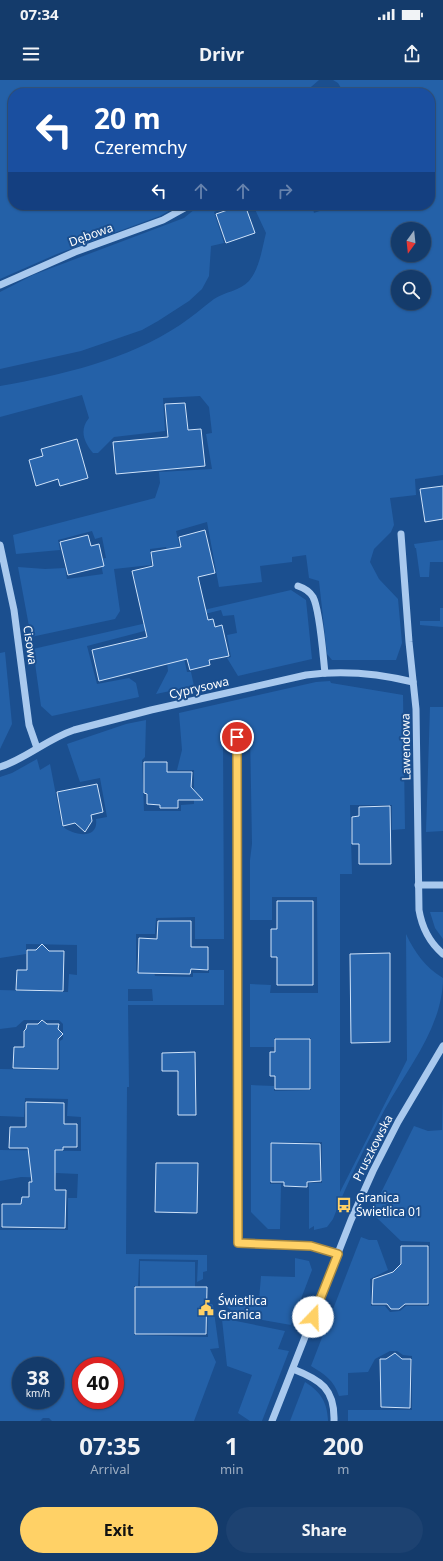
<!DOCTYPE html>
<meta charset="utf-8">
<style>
body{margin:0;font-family:"Noto Sans",sans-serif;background:#1d4271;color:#f1f3f6;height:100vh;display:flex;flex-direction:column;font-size:15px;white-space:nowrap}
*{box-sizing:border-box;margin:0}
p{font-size:13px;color:#9dadc1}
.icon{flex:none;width:22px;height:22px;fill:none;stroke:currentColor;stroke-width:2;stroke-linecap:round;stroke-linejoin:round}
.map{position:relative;height:1341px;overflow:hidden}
.panel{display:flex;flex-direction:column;background:#143b6b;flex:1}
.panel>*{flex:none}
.banner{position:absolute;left:8px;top:8px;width:427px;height:122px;border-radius:16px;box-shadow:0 1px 3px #0004,0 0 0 1px #33557e;background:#1a4fa0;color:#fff;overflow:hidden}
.needle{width:26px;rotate:195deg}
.tools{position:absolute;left:391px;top:142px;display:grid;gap:8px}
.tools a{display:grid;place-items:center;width:40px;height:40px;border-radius:50%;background:#143b6b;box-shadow:0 1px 3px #0004,0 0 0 1px #33557e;font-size:20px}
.speed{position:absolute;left:12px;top:1277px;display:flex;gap:8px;font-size:20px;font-weight:700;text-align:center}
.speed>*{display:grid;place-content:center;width:52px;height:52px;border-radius:50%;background:#143b6b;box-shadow:0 1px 3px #0004,0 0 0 1px #33557e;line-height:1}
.speed small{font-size:10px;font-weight:400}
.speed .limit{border:6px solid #d22;background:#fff;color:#111}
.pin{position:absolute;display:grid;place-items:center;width:34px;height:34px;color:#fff;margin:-17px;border:2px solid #fff;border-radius:50%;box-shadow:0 1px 4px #0007}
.me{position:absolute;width:44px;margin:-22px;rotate:21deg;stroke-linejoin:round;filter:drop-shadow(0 0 3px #0008)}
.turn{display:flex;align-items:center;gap:14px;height:84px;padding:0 20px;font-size:18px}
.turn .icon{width:52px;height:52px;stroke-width:2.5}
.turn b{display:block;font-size:28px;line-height:34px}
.lanes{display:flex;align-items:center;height:38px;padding:0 20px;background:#0003;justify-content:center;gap:20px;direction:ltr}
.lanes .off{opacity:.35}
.eta{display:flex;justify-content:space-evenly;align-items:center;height:68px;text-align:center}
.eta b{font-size:24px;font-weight:700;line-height:28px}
.action{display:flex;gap:8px;margin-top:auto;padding:8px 20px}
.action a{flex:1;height:46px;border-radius:24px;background:#ffd166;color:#111;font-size:16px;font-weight:700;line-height:46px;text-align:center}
.action a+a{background:#1d4271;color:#f1f3f6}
.status{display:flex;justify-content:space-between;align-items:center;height:28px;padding:0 20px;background:#143b6b;direction:ltr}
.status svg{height:11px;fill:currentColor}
header{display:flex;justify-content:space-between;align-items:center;height:52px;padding:0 20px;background:#143b6b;font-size:18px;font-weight:700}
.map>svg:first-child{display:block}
</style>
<div class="status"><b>07:34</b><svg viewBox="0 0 49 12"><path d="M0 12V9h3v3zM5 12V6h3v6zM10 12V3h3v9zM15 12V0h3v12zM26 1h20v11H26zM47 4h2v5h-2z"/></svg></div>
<header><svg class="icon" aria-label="menu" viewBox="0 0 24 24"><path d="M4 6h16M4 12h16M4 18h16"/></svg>Drivr<svg class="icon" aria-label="share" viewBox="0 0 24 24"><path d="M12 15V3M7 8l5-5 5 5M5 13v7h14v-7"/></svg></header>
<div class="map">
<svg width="443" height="1341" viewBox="0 0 443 1341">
<rect width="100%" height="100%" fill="#1b4f8f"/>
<g fill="#2461a8" fill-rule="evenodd">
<path d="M0,0H319L304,13H13V125H179L160,136L57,174L0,199Z"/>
<path d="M333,0H443V395L415,399L416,415L390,418L394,445L391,452L374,469L370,482L379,499L398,519L402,563L396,580H332L327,574L319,501L309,498L306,475L292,477V482L260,486L262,502L219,507L207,442L176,451L191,513L173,499L166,467L150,469L151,485L114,489L120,531L115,539L31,557L18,487L45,489L65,488L67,499L103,494L100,479L106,478L102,457L95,459L92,451L58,460L60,470L16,474L13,455L155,418L160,403L159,392L212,389L206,354L212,353L209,327L200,316L163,318L165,351L114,357L98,373H93C84,362 79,350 89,338L82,315L0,337V306C62,295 127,280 180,245C192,237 202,228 214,219C224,212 240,211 249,201C260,188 262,168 266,153L253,125H312L314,133L336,125H430V13H344L338,3ZM398,149H424V175H398ZM398,197H424V223H398Z"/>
<path d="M200,125H233L214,132L224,163L211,166L209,196L202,209L189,221L158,241L142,250L81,271L0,289V212L33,195L184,138Z"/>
<path d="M443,460V482H430L429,497H420L416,468H415L414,464Z"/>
<path d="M291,510L306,520L312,579L238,596L227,578L231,577L227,555L237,553L234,535L223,536L221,530L176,541L187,592H191L194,606L156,614L168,591L164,555L156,548L87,566L97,604L129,598L136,603L139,617L52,636L41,626L33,569Z"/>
<path d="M440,528H443V547L420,545V541H440Z"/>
<path d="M5,572L12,644L0,669V573Z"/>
<path d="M330,601L331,603L403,615L405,749L392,750V725H350L352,794H340V1112L407,980L406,854C415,873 425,887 443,898C443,946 408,988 385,1029C366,1065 348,1101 333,1139L327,1147L314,1150V1146L309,1149V1103H322V1062L270,1063V1104H281L280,1149H268L251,1132V1005L274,1006V1011L311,1010V958H274V967H250V904L271,905L270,913H318L317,817H272V840H250V780L252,764L250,651L223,653L224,859H195V837L156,838L155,854H136V891L154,892L155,896L193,897V893H209V890H224V925H128L129,1007H127L126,1174L207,1175V1191L203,1192V1199L197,1202L198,1180L139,1179L138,1206H134V1255L208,1257L207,1221L213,1225L219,1268L210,1269L216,1282L194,1341H52L49,1338H43L40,1341H0V1150H68V1118H77L78,1094L56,1093L55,1098L21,1097L0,1101V1070L81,1071V1037L67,1036L68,1019L25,1018L24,1037L0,1036V989L60,990V961L63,959V944L59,940H24L16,947L0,949V910L68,912L69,894L77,895V865L26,864V874L0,878V697L12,693L37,679L40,690L50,684L62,746C72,755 99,761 96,739L107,737L100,698L80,702L67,664L126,644L146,640L145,677L142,680L144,731H181V725L194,724V690H177L182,670L179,633L316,602ZM128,909H152L153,921H128ZM21,1286H55V1320H21ZM81,1286H115V1320H81Z"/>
<path d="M430,627H443V751L426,752Z"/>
<path d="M430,832H443V859L435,848Z"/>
<path d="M443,1007V1341H348V1330H412V1276L403,1275L397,1271H390L375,1279L368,1292L348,1293V1315L339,1316C334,1300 324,1294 311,1286L361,1157L369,1160H377L388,1190L370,1199L371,1226H385L390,1232L400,1231L406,1226H429L430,1162L401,1161L377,1138L370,1135L414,1046L428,1051L442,1050Z"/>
<path d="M295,1178L309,1181L312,1190L291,1245L239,1236L216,1219L259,1220L261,1196L295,1197Z"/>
<path d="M140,1181L195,1182V1207L140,1206Z"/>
<path d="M221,1230L236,1241L285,1251L278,1269L289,1271L262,1341H250L238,1333L252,1295L227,1286Z"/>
<path d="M305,1302C321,1312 327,1322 328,1341H290Z"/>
</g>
<g fill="#2a66ad" stroke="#cfe3fa">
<path d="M242,125H245L255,153L226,163L216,134Z"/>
<path d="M185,323L188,350L201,349L205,386L116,394L113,362L168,357L165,324Z"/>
<path d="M77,359L88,398L60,406L58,399L36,406L29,380L43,376L41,369Z"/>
<path d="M443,406V439L425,442L420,409Z"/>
<path d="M205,450L215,493L198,497L208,540L213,539L215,547L222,545L229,576L209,580L210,585L190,590L187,579L99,601L92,570L147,557L132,491L153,486L151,472L181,467L179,457Z"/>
<path d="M88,455L91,466L99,464L104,486L68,495L60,462Z"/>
<path d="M144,682H167V692H192L191,707L203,720H178V728H160V725L147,724V714L144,713Z"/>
<path d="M97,704L103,732L91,735L92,741L85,752L75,743L63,746L57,712Z"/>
<path d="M390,726L391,784H359V764H352V737L359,736V727Z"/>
<path d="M277,821H313V905H277V877H271V849H277Z"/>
<path d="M158,841H191V867H208V890L191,889L190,894L138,893L139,858L157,859Z"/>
<path d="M42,864L49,871H64L63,911L16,910L17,890H27V870H36Z"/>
<path d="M390,873V962L351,963L350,874Z"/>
<path d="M42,940L47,944H59L58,949L63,954L58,959V989L13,988L14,967H24V951L26,949L27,944H38Z"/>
<path d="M275,959H310V1009H275V996H270V972H275Z"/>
<path d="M195,972L196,1035H178V991H162V973Z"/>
<path d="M26,1022L64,1023V1044H77V1067H63V1070H55V1110H66L65,1148L2,1147V1124H21L22,1117H29V1102H32L28,1068H9L10,1047H26Z"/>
<path d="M271,1063L320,1064L321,1101L307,1102V1107L284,1106V1102H271Z"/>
<path d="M156,1083H198L197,1133L155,1132Z"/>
<path d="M401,1166H428V1224H405L399,1229H391L387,1224H372L373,1199L393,1192L401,1184Z"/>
<path d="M135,1207H207L206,1254H135Z"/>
<path d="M395,1273L402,1279H411L410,1328L381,1327L380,1279H386Z"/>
</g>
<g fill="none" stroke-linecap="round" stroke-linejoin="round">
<g stroke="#a9c9ee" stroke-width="7">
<path d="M0,205L75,172L163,140L190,125"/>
<path d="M401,454L409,562L416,629L419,830C422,848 429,862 443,874"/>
<path d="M0,465L14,530L29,645L37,668"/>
<path d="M298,506C304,508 310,512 313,517C320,530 323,576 325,593"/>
<path d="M237,657L238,1163L311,1166L338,1173"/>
<path d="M0,687C26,679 47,659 74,650L151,630L306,595C343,590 377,593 413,602"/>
<path d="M418,805H443"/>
<path d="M293,1289C321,1300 335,1309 334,1341"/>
<path d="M272,1341L351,1140L373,1091L398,1042L443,966"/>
</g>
</g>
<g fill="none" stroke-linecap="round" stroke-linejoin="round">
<defs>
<path id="route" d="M237,657L238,1163L311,1166L338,1174L313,1237"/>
</defs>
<use href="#route" stroke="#a68842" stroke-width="10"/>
<use href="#route" stroke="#ffd166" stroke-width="7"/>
</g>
<defs>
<symbol id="bus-bare" viewBox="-9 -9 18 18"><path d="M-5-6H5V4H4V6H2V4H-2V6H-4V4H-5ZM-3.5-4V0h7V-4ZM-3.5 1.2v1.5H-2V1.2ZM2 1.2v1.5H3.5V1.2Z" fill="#ffd166" stroke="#1b4f8f" stroke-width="2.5" paint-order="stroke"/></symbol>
<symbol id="civic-bare" viewBox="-9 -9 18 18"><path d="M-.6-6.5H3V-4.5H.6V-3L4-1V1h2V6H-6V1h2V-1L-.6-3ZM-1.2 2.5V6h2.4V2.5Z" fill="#ffd166" stroke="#1b4f8f" stroke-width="2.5" paint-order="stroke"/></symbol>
</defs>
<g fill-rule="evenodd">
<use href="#bus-bare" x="333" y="1114" width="22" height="22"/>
<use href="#civic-bare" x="195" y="1217" width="22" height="22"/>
</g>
<g text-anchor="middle" stroke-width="4" stroke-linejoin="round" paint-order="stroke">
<g font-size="12" fill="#fff" stroke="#1b4f8f">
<text transform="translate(91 155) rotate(-20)" y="4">Dębowa</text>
<text transform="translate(30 565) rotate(82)" y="4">Cisowa</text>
<text transform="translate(199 608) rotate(-13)" y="4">Cyprysowa</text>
<text transform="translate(406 667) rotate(-91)" y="4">Lawendowa</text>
<text transform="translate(373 1068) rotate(-63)" y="4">Pruszkowska</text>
</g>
<g font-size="12" fill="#fff" stroke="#1b4f8f" text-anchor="start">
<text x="356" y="1122">Granica<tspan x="356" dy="14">Świetlica 01</tspan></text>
<text x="218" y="1225">Świetlica<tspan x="218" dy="14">Granica</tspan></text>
</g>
</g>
</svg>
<div class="tools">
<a><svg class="needle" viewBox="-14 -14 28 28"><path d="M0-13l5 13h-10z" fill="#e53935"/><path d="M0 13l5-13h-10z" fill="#9dadc1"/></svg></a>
<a><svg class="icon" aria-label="search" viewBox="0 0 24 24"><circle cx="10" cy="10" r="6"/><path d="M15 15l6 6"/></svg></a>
</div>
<div class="speed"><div>38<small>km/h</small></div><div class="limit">40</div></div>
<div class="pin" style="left:237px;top:657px;background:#d93025"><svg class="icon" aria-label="arrive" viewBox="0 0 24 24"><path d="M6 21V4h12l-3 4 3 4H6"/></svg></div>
<svg class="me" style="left:313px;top:1237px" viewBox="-20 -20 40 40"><circle r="19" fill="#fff"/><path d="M0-13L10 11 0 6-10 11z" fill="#ffd166"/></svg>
<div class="banner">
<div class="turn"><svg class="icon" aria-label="left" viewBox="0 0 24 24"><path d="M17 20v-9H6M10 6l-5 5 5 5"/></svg><div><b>20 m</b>Czeremchy</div></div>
<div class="lanes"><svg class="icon" aria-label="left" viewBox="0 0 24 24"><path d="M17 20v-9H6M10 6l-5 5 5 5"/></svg><svg class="icon off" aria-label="ahead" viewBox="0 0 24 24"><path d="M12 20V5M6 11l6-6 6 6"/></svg><svg class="icon off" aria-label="ahead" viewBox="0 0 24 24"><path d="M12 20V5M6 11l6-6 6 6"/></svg><svg class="icon off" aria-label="right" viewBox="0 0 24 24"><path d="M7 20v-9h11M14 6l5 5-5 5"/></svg></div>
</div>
</div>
<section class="panel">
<div class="eta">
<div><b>07:35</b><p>Arrival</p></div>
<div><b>1</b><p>min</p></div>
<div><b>200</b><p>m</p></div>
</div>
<div class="action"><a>Exit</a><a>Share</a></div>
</section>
